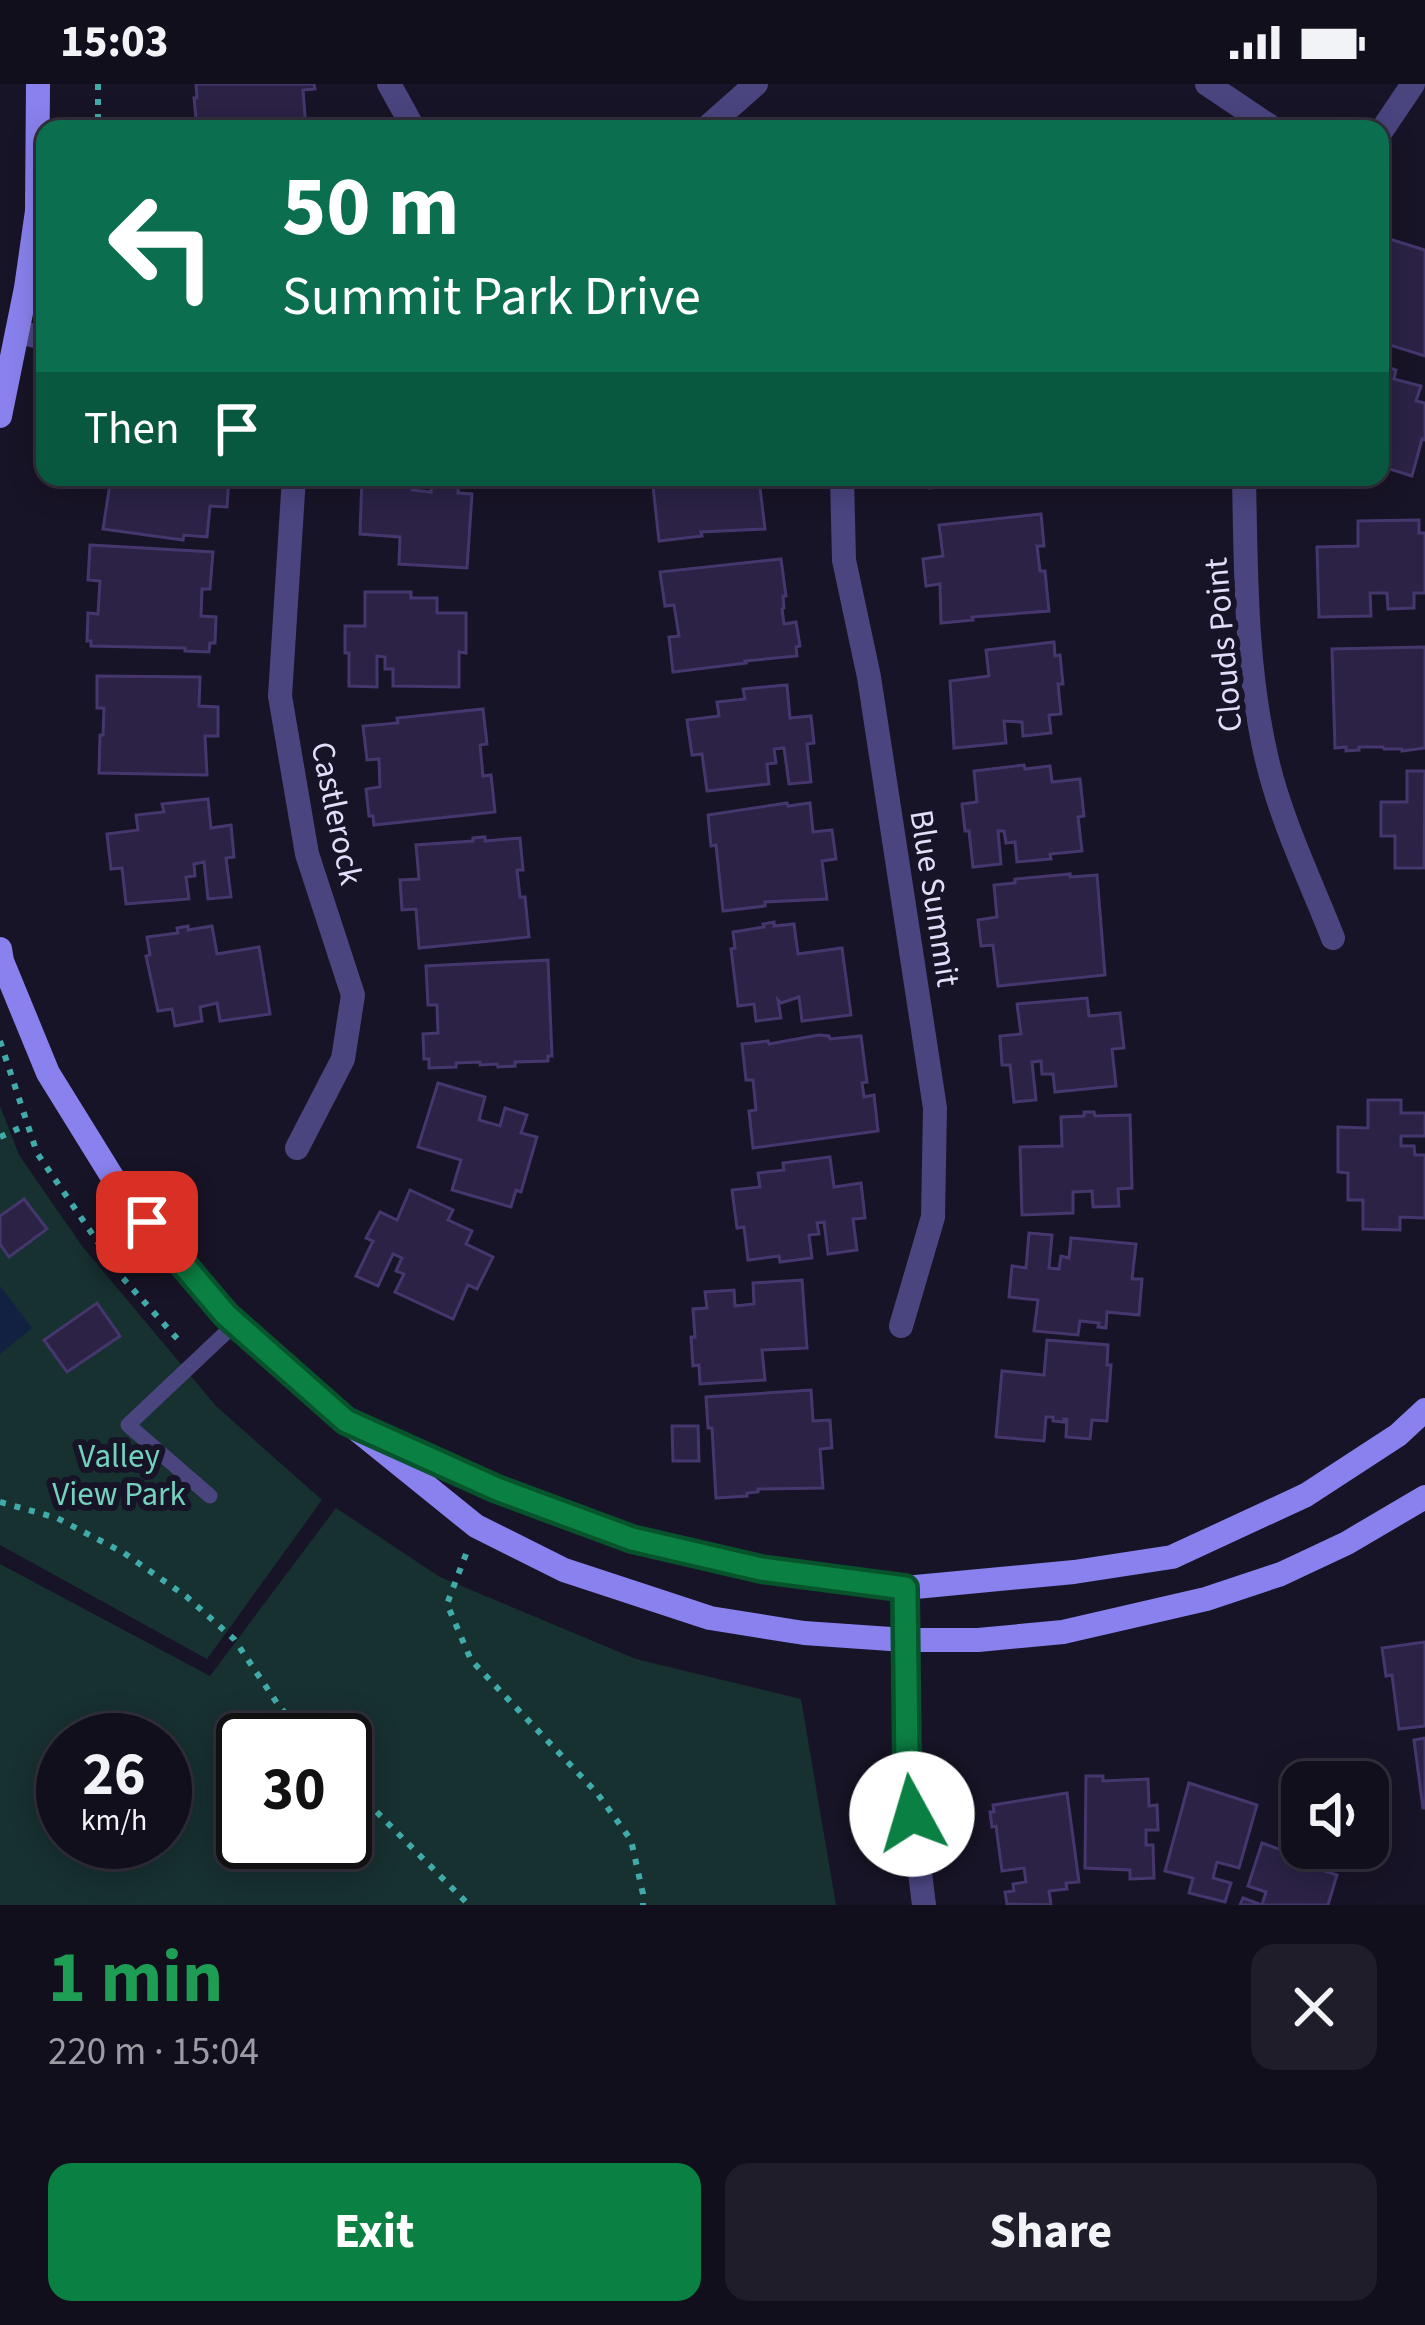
<!DOCTYPE html>
<meta charset="utf-8">
<style>
body{margin:0;font-family:"Source Sans 3",sans-serif;background:#1f1d2a;color:#f1f3f6;height:100vh;display:flex;flex-direction:column;font-size:45px;white-space:nowrap}
*{box-sizing:border-box;margin:0}
p{font-size:39px;color:#9c9ca4}
.icon{flex:none;width:66px;height:66px;fill:none;stroke:currentColor;stroke-width:2;stroke-linecap:round;stroke-linejoin:round}
.map{position:relative;height:1821px;overflow:hidden}
.details{display:flex;flex-direction:column;background:#120f1d;flex:1}
.details>*{flex:none}
.guide{position:absolute;left:36px;top:36px;width:1353px;height:366px;border-radius:24px;box-shadow:0 6px 30px #0003,0 0 0 3px #312f3b;background:#0b6e4f;color:#fff;overflow:hidden}
.buttons{position:absolute;left:1281px;top:1677px;display:grid;gap:24px}
.buttons a{display:grid;place-items:center;width:108px;height:108px;border-radius:24px;background:#120f1d;box-shadow:0 6px 30px #0003,0 0 0 3px #312f3b;font-size:60px}
.speed{position:absolute;left:36px;top:1629px;display:flex;gap:24px;font-size:60px;font-weight:700;text-align:center}
.speed>*{display:grid;place-content:center;width:156px;height:156px;border-radius:50%;background:#120f1d;box-shadow:0 6px 30px #0003,0 0 0 3px #312f3b;line-height:1}
.speed small{font-size:30px;font-weight:400}
.speed .limit{border:6px solid #111;border-radius:18px;background:#fff;color:#111}
.pin{position:absolute;display:grid;place-items:center;width:102px;height:102px;color:#fff;margin:-51px;border-radius:24px;box-shadow:0 6px 18px #0006}
.me{position:absolute;width:132px;margin:-66px;rotate:354deg;stroke-linejoin:round;filter:drop-shadow(0 0 9px #0008)}
.turn{display:flex;align-items:center;gap:42px;height:252px;padding:0 48px;font-size:54px}
.turn .icon{width:156px;height:156px;stroke-width:2.5}
.turn b{display:block;font-size:84px;line-height:102px}
.then{display:flex;align-items:center;height:114px;padding:0 48px;background:#0003;gap:24px;font-size:45px}
.round{display:grid;place-items:center;flex:none;width:126px;height:126px;border-radius:24px;background:#1f1d2a}
.head{display:flex;align-items:center;justify-content:space-between;height:204px;padding:0 48px}
h1{font-size:72px;font-weight:700;line-height:90px;color:#1e9e55}
.action{display:flex;gap:24px;margin-top:auto;padding:24px 48px}
.action a{flex:1;height:138px;border-radius:24px;background:#0b8043;color:#fff;font-size:48px;font-weight:700;line-height:138px;text-align:center}
.action a+a{background:#1f1d2a;color:#f1f3f6}
.status{display:flex;justify-content:space-between;align-items:center;height:84px;padding:0 60px;background:#120f1d;direction:ltr}
.status svg{height:33px;fill:currentColor}
.map>svg:first-child{display:block}
</style>
<div class="status"><b>15:03</b><svg viewBox="0 0 49 12"><path d="M0 12V9h3v3zM5 12V6h3v6zM10 12V3h3v9zM15 12V0h3v12zM26 1h20v11H26zM47 4h2v5h-2z"/></svg></div>
<div class="map">
<svg width="1425" height="1821" viewBox="0 0 1425 1821">
<rect width="100%" height="100%" fill="#181427"/>
<g fill="#173030" fill-rule="evenodd">
<path d="M0,1022L19,1071L82,1162L216,1322L322,1416L207,1575L0,1461Z"/>
<path d="M336,1424L440,1493L636,1575L801,1615L836,1821H0V1480L210,1592ZM63,1656H165V1758H63ZM243,1656H345V1758H243Z"/>
</g>
<path fill="#122141" d="M0,1202L32,1244L0,1270Z"/>
<g fill="#2b2245" stroke="#45376e" stroke-width="3">
<path d="M196,0H314L315,5L303,6L306,45H197L194,14H197Z"/>
<path d="M1383,153L1425,166V272L1380,258V205L1383,206L1388,191L1380,188Z"/>
<path d="M1380,281L1396,286L1394,295L1421,302L1416,317L1425,319V356L1422,355L1412,392L1380,382Z"/>
<path d="M111,393H229L227,423L210,422L207,453L184,451L183,456L103,445Z"/>
<path d="M362,393H413L412,406L431,408L432,393H459L458,409L472,410L467,484L399,480L400,453L360,450Z"/>
<path d="M652,393H771L772,402L760,404L765,445L701,448L702,452L659,457Z"/>
<path d="M929,393H980L981,397L930,404Z"/>
<path d="M1041,430L1044,462H1037L1040,487H1045L1049,527L972,533L973,536L941,539L940,500L926,502L923,475L943,472L939,441Z"/>
<path d="M1419,436V449H1425V509H1414V524L1388,525L1387,509H1370L1371,532L1319,533L1317,463L1358,462V437Z"/>
<path d="M90,461L213,468L210,505H202L201,532L216,533L215,559H210L209,568L185,567V564L91,562V557H87L88,529L98,530L100,497L88,496Z"/>
<path d="M781,475L786,512H783L784,524L782,525L784,540L796,538L800,562L796,563L797,572L745,577L746,579L673,588L669,553L679,552L674,521L665,522L660,488Z"/>
<path d="M365,508H411V514H437V529H466V569L459,568V603L393,602V585H385V573L377,572V603L349,602V569H345V542H365Z"/>
<path d="M1054,558L1055,572L1060,571L1063,600H1058L1061,630L1049,631L1051,649L1023,652L1022,638L1004,637L1006,659L954,664L950,597L989,592L986,566Z"/>
<path d="M1425,563V664L1402,667V665H1384L1383,663H1359V666L1346,667V663L1335,664L1332,565Z"/>
<path d="M97,592L200,593L199,622L218,623V652H205L207,691L99,689L100,651H103L104,624H97Z"/>
<path d="M787,601L790,634L811,632L814,659L807,660L811,698L789,700L784,664L774,665L776,679L767,680L769,700L707,707L702,670L692,671L687,636L719,632L717,618L745,615L743,605Z"/>
<path d="M483,625L487,660L480,661L483,692L491,691L495,728L374,741L373,732H369L366,705L380,703L379,675L367,676L363,642L398,639L397,634Z"/>
<path d="M1024,681L1025,685L1050,682L1052,698L1080,695L1084,732L1078,733L1082,767L1050,770L1051,775L1017,778L1015,758L1006,759L1004,747H998L1001,780L973,783L969,747H965L962,720L977,718L974,687Z"/>
<path d="M1407,687H1425L1424,784H1395V752H1381V718H1407Z"/>
<path d="M208,715L211,744L231,741L234,773L226,774L231,813L208,815L204,778L194,780L195,792L186,793L189,815L126,820L122,784L111,785L107,750L138,746L136,731L164,728L162,720Z"/>
<path d="M787,719L788,722L810,719L813,748L832,746L836,775L822,777L827,815L765,818V822L723,827L716,761L711,762L708,731Z"/>
<path d="M485,753V757L520,754L523,786H517L520,813H525L529,853L419,864L416,825L402,826L400,796L419,795L416,761L473,757V754Z"/>
<path d="M1070,790V793L1097,791L1105,891L998,902L993,861L981,862L978,836L997,833L994,801L1015,799V795Z"/>
<path d="M774,838V842L794,840L798,870L842,864L851,931L802,937L799,913L781,919L778,916L781,934L756,937L754,920L738,922L731,865L735,864L733,848L764,843L763,840Z"/>
<path d="M188,842V846L212,842L217,870L259,863L270,930L220,937L217,919L200,923L202,937L175,942L172,925L158,927L146,872L150,871L147,853L178,849L177,844Z"/>
<path d="M548,876L552,972H548V977L515,978V982L498,983L497,980L480,981V978L456,979V983L429,984V975H424L423,950L438,949L437,921H428L426,882Z"/>
<path d="M1087,914L1089,932L1120,929L1124,964L1112,965L1116,1002L1055,1008L1053,990H1042L1041,977L1032,978L1036,1016L1014,1018L1010,981H1002L1000,952L1021,950L1017,920Z"/>
<path d="M819,951L829,952L830,955L861,952L867,998L862,999L864,1013L874,1011L878,1047L753,1064L749,1027L756,1026L753,996H746L742,960L768,957L769,960Z"/>
<path d="M438,999L485,1013L479,1036L500,1042L505,1024L527,1031L521,1049L537,1053L521,1108L516,1106L511,1123L452,1106L461,1076L418,1063Z"/>
<path d="M1368,1016H1401V1029H1425V1052H1401V1062H1414L1415,1071H1425V1134L1400,1133V1146L1363,1145V1116H1348V1089L1338,1088V1043L1368,1044Z"/>
<path d="M1084,1028H1094L1095,1032L1130,1031L1132,1104L1118,1105L1119,1122L1093,1123L1092,1107L1073,1108V1129L1022,1131L1020,1063L1062,1062L1061,1033L1084,1032Z"/>
<path d="M830,1073L834,1103L861,1099L865,1134L853,1135L857,1166L828,1170L824,1138L817,1139L819,1150L809,1151L812,1174L780,1178L779,1172L748,1176L744,1143L737,1144L732,1106L760,1103L758,1089L784,1086L783,1079Z"/>
<path d="M410,1106L453,1126L448,1136L472,1147L466,1160L493,1173L477,1205L468,1201L453,1235L395,1208L404,1190L396,1187L402,1174L393,1170L378,1202L356,1192L373,1157L366,1154L380,1128L397,1136Z"/>
<path d="M24,1115L47,1145L9,1173L0,1160V1132Z"/>
<path d="M1029,1149L1052,1151L1049,1184L1059,1185L1061,1172L1069,1174L1071,1154L1136,1160L1132,1195H1142L1139,1231L1107,1228L1106,1244L1098,1243L1099,1239L1080,1237L1078,1251L1034,1247L1038,1216L1009,1213L1012,1182L1026,1184Z"/>
<path d="M802,1196L807,1264L762,1266L765,1296L700,1300L699,1281L693,1282L691,1253H695L693,1225L707,1224L705,1208L734,1206L735,1222L754,1220L753,1199Z"/>
<path d="M97,1219L120,1252L67,1288L44,1256Z"/>
<path d="M1047,1256L1108,1261L1107,1281H1111L1107,1337L1092,1336L1090,1355L1066,1353L1067,1335H1064V1338L1053,1337V1333H1046L1044,1357L996,1353L1002,1287L1044,1291Z"/>
<path d="M811,1306L813,1337L830,1336L832,1364L820,1365L823,1404L758,1405V1408L747,1409V1412L716,1414L712,1344H708L706,1313Z"/>
<path d="M672,1342H698L699,1377H673Z"/>
<path d="M1425,1558V1642L1399,1645L1392,1591L1386,1592L1382,1564Z"/>
<path d="M1425,1654V1724H1423L1414,1656Z"/>
<path d="M1086,1692H1103V1697L1148,1695L1149,1722L1157,1721L1158,1746H1146V1761H1153L1154,1794L1130,1795V1786L1085,1784Z"/>
<path d="M1189,1699L1257,1721L1239,1784L1217,1778L1213,1794L1231,1799L1225,1818L1189,1809L1193,1794L1165,1787Z"/>
<path d="M1067,1709L1079,1798L1066,1799L1067,1805L1049,1807L1051,1821L1007,1820L1005,1808L1014,1807L1013,1800L1026,1798L1024,1784L1002,1787L996,1742L992,1743L990,1728H994L993,1721Z"/>
<path d="M1262,1759L1287,1768L1285,1774L1337,1791L1328,1821H1240L1243,1814L1262,1821L1266,1808L1248,1802Z"/>
</g>
<g fill="none" stroke-linecap="round" stroke-linejoin="round">
<g stroke="#41abaa" stroke-width="6" stroke-dasharray="6 9" stroke-linecap="butt">
<path d="M98,0V45"/>
<path d="M0,957L37,1069L121,1192L182,1260"/>
<path d="M0,1053L26,1041"/>
<path d="M0,1418L57,1434L124,1469L187,1513L234,1555L279,1622L309,1656"/>
<path d="M466,1470L447,1520L471,1576L597,1709L631,1756L643,1810V1821"/>
<path d="M345,1696L469,1821"/>
</g>
<path stroke="#4a457f" stroke-width="15" d="M210,1412L128,1341L235,1240"/>
<g stroke="#4a457f" stroke-width="24">
<path d="M389,0L414,45"/>
<path d="M1207,0L1274,45"/>
<path d="M705,45L756,0"/>
<path d="M1380,49L1413,0"/>
<path d="M17,248L45,254"/>
<path d="M294,393L280,612L307,770L353,911L343,975L297,1064"/>
<path d="M842,393L844,476L869,593L935,1024L933,1133L901,1242"/>
<path d="M1244,393C1246,489 1245,586 1268,680C1282,738 1311,798 1333,854"/>
<path d="M905,1504L907,1684L924,1821"/>
</g>
<g stroke="#8982ee" stroke-width="24">
<path d="M0,332L26,204L37,127L38,0"/>
<path d="M0,865L2,877L48,989L121,1107L226,1231L346,1337L476,1442L564,1486L710,1534L804,1549L905,1556H978L1063,1548L1206,1515L1281,1490L1347,1459L1425,1413"/>
<path d="M376,1350L497,1405L632,1455L761,1485L905,1504L1074,1488L1172,1473L1306,1411L1398,1351L1425,1326"/>
</g>
</g>
<g fill="none" stroke-linecap="round" stroke-linejoin="round">
<defs>
<path id="route" d="M147,1138L226,1231L346,1337L497,1405L632,1455L761,1485L905,1504L907,1684L912,1730"/>
</defs>
<use href="#route" stroke="#07532c" stroke-width="30"/>
<use href="#route" stroke="#0b8043" stroke-width="21"/>
</g>
<g text-anchor="middle" stroke-width="12" stroke-linejoin="round" paint-order="stroke">
<g font-size="33" fill="#e2defa" stroke="#181427">
<text transform="translate(1222 561) rotate(-95)" y="12">Clouds Point</text>
<text transform="translate(338 729) rotate(78)" y="12">Castlerock</text>
<text transform="translate(936 814) rotate(81)" y="12">Blue Summit</text>
</g>
<g font-size="33" fill="#73d2be" stroke="#181427">
<text x="119" y="1383">Valley<tspan x="119" dy="38">View Park</tspan></text>
</g>
</g>
</svg>
<div class="buttons">
<a><svg class="icon" aria-label="sound" viewBox="0 0 24 24"><path d="M4 9h4l5-4v14l-5-4H4zM17 9q2 3 0 6"/></svg></a>
</div>
<div class="speed"><div>26<small>km/h</small></div><div class="limit">30</div></div>
<div class="pin" style="left:147px;top:1138px;background:#d93025"><svg class="icon" aria-label="arrive" viewBox="0 0 24 24"><path d="M6 21V4h12l-3 4 3 4H6"/></svg></div>
<svg class="me" style="left:912px;top:1730px" viewBox="-20 -20 40 40"><circle r="19" fill="#fff"/><path d="M0-13L10 11 0 6-10 11z" fill="#0b8043"/></svg>
<div class="guide">
<div class="turn"><svg class="icon" aria-label="left" viewBox="0 0 24 24"><path d="M17 20v-9H6M10 6l-5 5 5 5"/></svg><div><b>50 m</b>Summit Park Drive</div></div>
<div class="then">Then<svg class="icon" aria-label="arrive" viewBox="0 0 24 24"><path d="M6 21V4h12l-3 4 3 4H6"/></svg></div>
</div>
</div>
<section class="details">
<div class="head"><div><h1>1 min</h1><p>220 m · 15:04</p></div><a class="round"><svg class="icon" aria-label="close" viewBox="0 0 24 24"><path d="M6 6l12 12M18 6L6 18"/></svg></a></div>
<div class="action"><a>Exit</a><a>Share</a></div>
</section>
